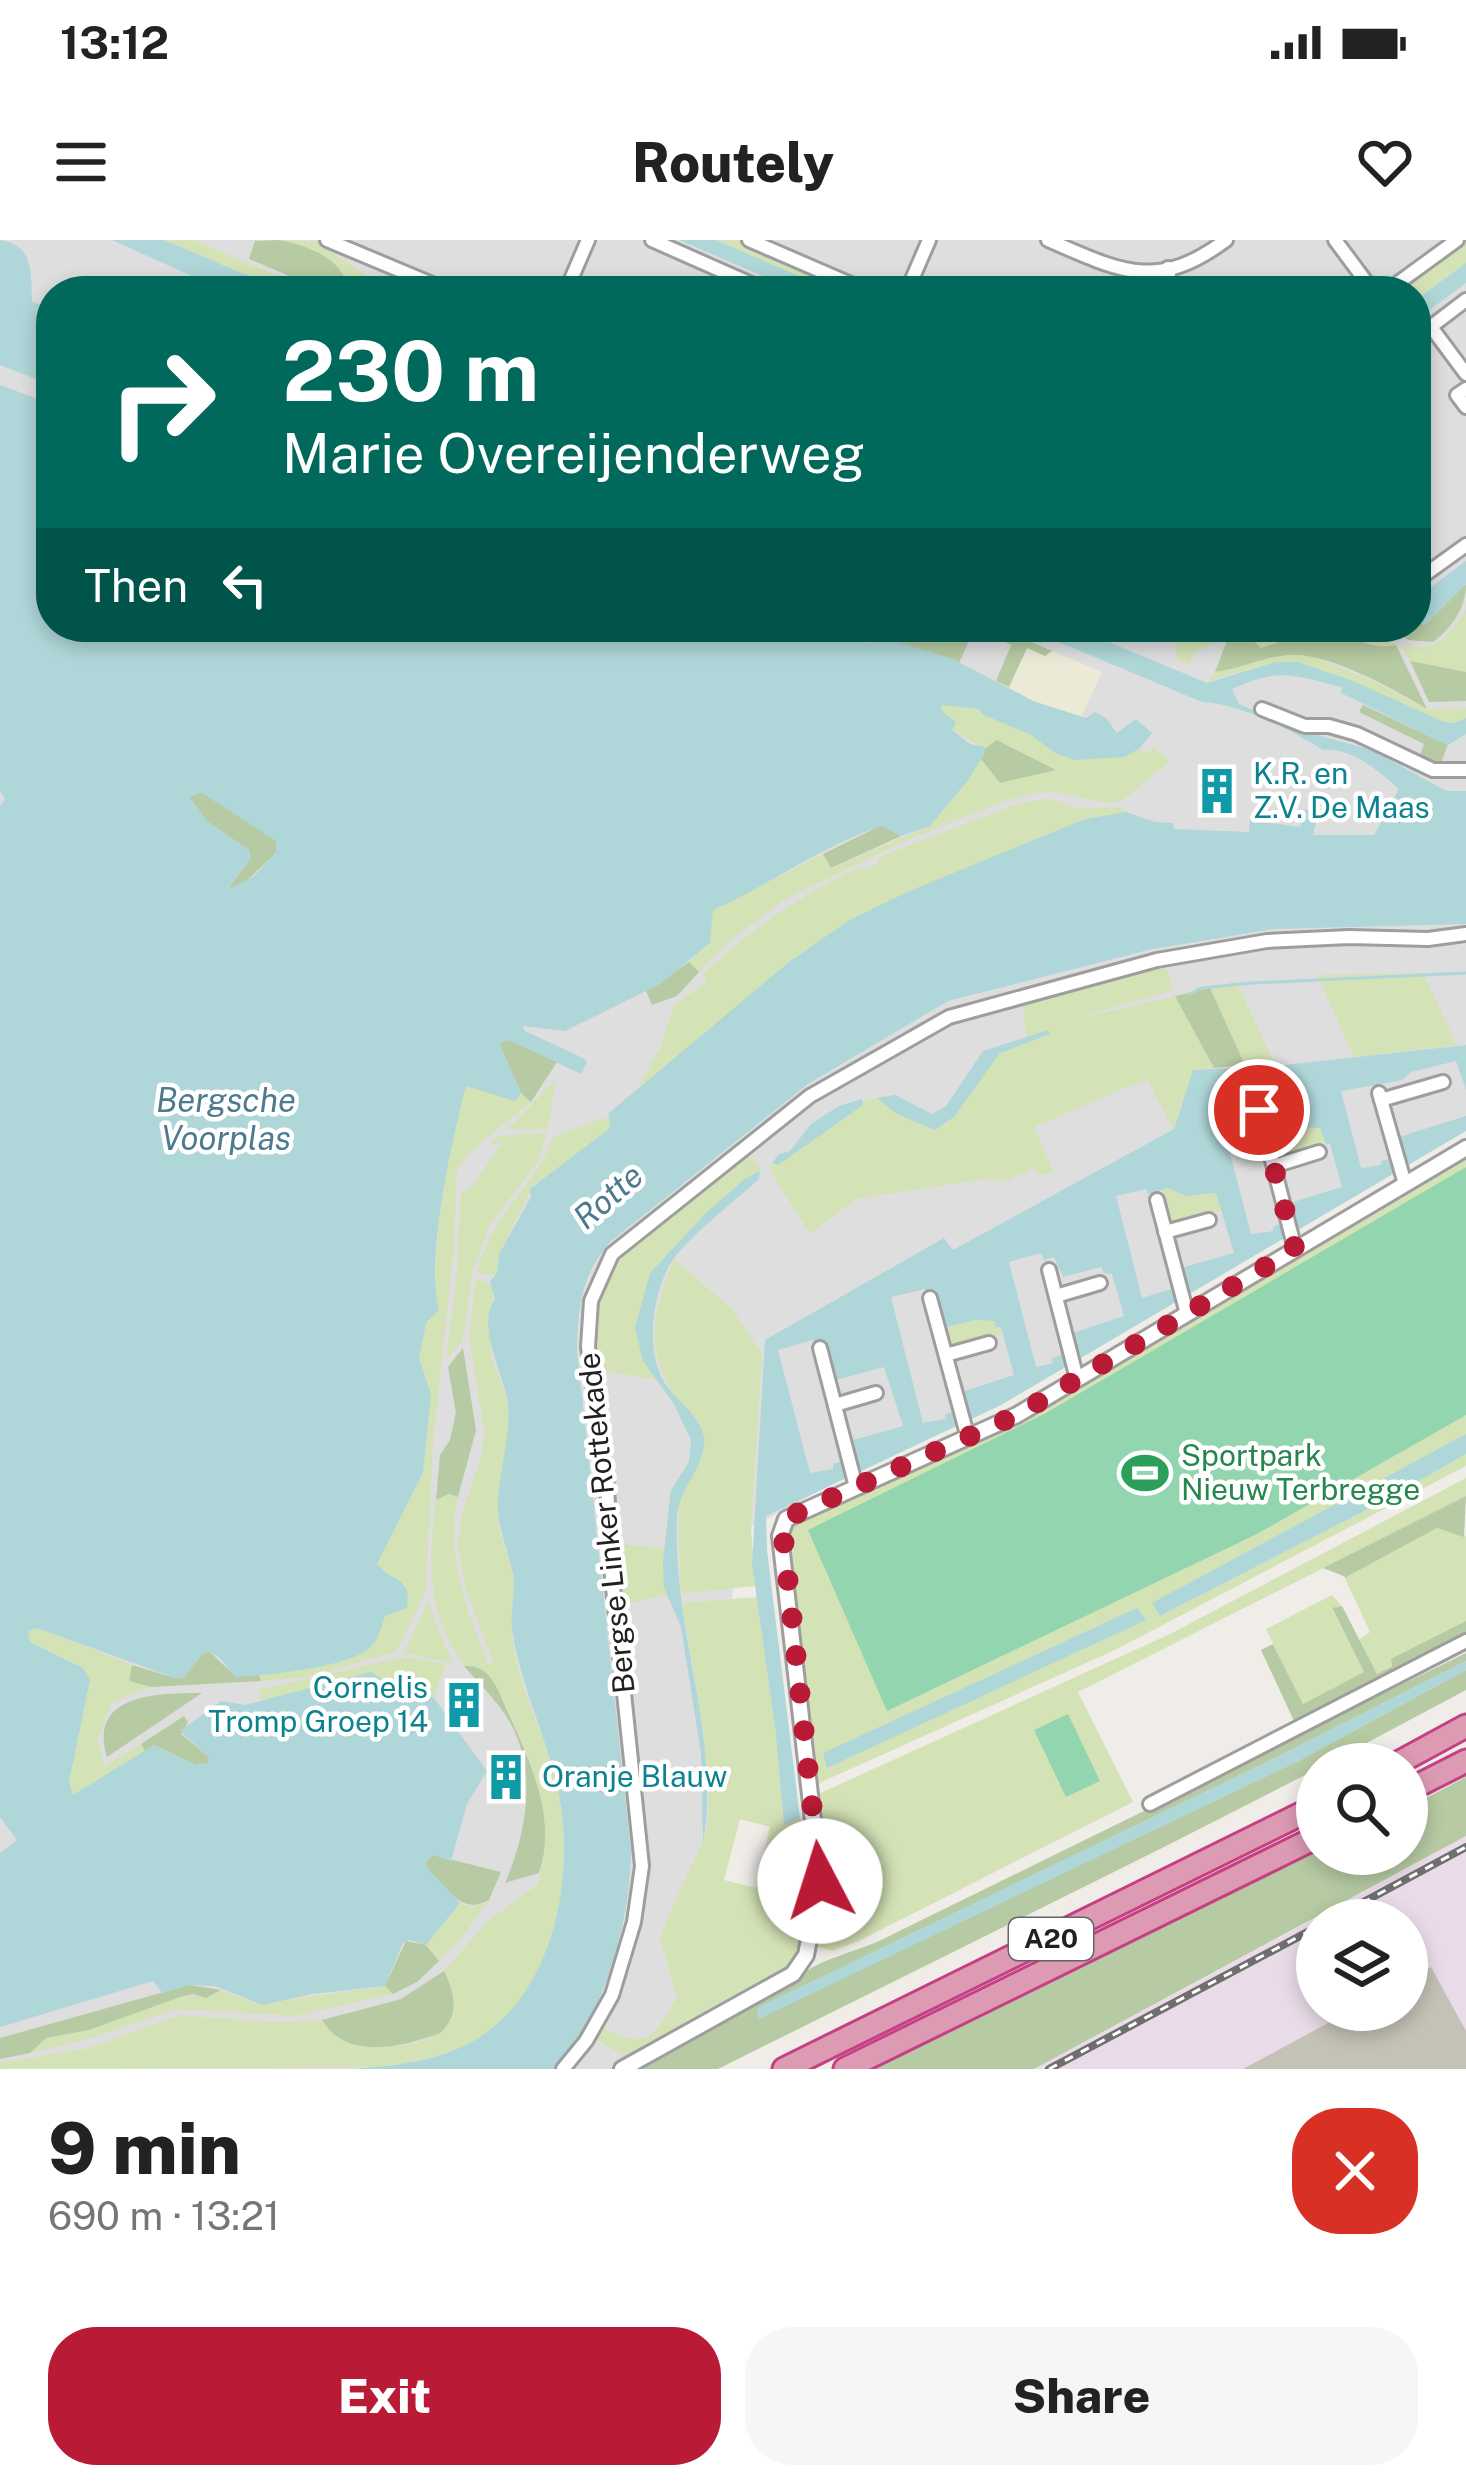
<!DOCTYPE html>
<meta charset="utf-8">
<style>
body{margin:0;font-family:"Public Sans",sans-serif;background:#f6f6f6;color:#222;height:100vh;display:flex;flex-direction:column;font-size:45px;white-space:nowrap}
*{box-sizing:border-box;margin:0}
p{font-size:39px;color:#767676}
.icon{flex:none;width:66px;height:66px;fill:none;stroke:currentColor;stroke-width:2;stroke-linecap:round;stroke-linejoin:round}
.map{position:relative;height:1829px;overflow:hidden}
.panel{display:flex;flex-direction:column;background:#fff;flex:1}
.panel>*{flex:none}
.banner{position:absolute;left:36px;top:36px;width:1395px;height:366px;border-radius:48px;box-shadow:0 6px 18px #0003;background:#00695c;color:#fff;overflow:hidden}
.tools{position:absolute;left:1296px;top:1503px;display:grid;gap:24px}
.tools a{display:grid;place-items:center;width:132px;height:132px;border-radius:50%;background:#fff;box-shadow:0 6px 18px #0003;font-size:60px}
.pin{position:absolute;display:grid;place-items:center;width:102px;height:102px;color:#fff;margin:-51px;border:6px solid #fff;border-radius:50%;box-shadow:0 3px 12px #0007}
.me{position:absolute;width:132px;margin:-66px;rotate:355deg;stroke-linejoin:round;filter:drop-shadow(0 0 9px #0008)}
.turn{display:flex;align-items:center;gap:42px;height:252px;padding:0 48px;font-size:54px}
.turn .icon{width:156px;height:156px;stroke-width:2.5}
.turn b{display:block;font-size:84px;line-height:102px}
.then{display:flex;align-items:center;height:114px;padding:0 48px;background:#0003;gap:24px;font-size:45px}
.round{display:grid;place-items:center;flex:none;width:126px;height:126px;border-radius:48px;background:#f6f6f6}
.summary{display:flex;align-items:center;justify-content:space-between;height:204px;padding:0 48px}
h1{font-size:72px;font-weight:800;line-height:90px}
.action{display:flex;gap:24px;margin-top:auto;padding:24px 48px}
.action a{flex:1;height:138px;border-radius:48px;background:#b91a36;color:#fff;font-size:48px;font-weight:800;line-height:138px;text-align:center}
.action a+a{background:#f6f6f6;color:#222}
.status{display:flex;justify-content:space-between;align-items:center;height:84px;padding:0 60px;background:#fff;direction:ltr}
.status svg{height:33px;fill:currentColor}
header{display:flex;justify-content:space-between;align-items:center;height:156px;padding:0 48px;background:#fff;font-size:54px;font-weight:800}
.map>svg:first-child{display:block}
</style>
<div class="status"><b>13:12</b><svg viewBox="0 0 49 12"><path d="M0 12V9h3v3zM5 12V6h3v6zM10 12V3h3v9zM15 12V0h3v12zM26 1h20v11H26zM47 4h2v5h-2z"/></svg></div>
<header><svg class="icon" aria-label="menu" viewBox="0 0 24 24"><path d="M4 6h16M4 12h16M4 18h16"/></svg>Routely<svg class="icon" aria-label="heart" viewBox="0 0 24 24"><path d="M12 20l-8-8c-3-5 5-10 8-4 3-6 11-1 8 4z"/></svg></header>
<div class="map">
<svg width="1466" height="1829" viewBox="0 0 1466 1829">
<rect width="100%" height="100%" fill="#f0ede9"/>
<path fill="#dfdedf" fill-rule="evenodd" d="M0,0H1466V886L1166,1065L735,1296L717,1710L697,1829H0ZM51,51H1416V387H51Z"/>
<path fill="#e9dce8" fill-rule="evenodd" d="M1466,1596V1829H1034L1379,1644ZM1317,1680H1407V1770H1317Z"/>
<path fill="#c4c1b6" d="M1431,1727L1466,1791V1829H1243L1352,1770H1407V1740Z"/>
<path fill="#ecead7" d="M1027,407L1045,415L1052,411L1102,432L1081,477L1033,461L1009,447Z"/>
<g fill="#d4e3b6" fill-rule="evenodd">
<path d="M164,0H194L313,51H284Z"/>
<path d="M280,0L324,2L326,8L390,51H347C346,19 307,6 280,0Z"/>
<path d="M716,0H738L856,51H834Z"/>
<path d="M1466,1V23L1416,60V51H1401Z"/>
<path d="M1466,369V432L1410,421L1401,405C1437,412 1448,398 1466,369Z"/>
<path d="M1173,387H1217L1222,392L1220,400L1197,411L1188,424L1177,419Z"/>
<path d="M1261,387H1383L1396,405C1370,411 1355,392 1330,390C1307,388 1282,401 1261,408L1229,395L1230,389L1246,391Z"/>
<path d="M1284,415H1309L1377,443L1427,469L1466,468V478L1454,483L1444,482L1306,424L1275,422L1208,441L1215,432Z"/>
<path d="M947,463L980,469L1031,495L1055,513L1124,517L1138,509L1145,513L1154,508L1170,521L1122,561L1108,563L1054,552L1036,553L1004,561L903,602L786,659L733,698L699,732L689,722L710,703L713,670L823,614L832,628L930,586L981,519L1000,543L1054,529L998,500L984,509L952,490L956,481L940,470Z"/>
<path d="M1049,558L1079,569L1119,567L1128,573L1085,579L848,681L789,722L650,840L638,847L661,806L674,765L707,742L703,735C750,688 800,657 859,627L865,630L877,624L880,617L1014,565Z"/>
<path d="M1165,724L1173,750L1063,782L1175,756L1214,828L1193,830L1173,889L1147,839L1034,887L1054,931L1039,936L1034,928L1008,941L979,940L856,959L810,994L770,931L772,923L778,925L866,860L877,858L897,874L946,885L1000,813L1049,794L1048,791L1027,800L1022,763Z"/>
<path d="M1423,733L1457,805L1354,817L1317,735Z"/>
<path d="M1236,741L1276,826L1245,825L1210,748Z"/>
<path d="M556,839L548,889L507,890Z"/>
<path d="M466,845L515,861L521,853L531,862L474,909L457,929L454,1008L433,1202L426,1351L398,1408L392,1413L306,1437L261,1441L259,1435L311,1428L385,1376L406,1345L376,1325L423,1233L431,1154L419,1118L426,1083L439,1070C426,1017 452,901 466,845Z"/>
<path d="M609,873L610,888L559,930L534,944L499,1014L497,1032L492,1036L477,1032C493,971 536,946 554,896L603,878L606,881Z"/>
<path d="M1272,885L1321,887L1326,904L1281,916Z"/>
<path d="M547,893L538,922L490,984L473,1031L463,1100L446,1120L456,1042L461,951L469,950L503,902L489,905L497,896Z"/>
<path d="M1466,910V1194L1160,1376L1384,1261L1466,1214V1226L1115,1410L815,1545L787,1286L1025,1173Z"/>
<path d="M744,915L757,922L760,931L707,972L650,1033L643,1121L656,1140L596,1129C591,1085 596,1049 622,1012Z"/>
<path d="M1168,948L1185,956L1217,953L1222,970L1173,987L1163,950Z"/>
<path d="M674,1019L731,1068L762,1114L751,1287L755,1346L681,1354L678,1267L705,1203C655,1129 638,1107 674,1019Z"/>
<path d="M476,1038L495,1047C495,1058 490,1062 490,1072C489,1083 490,1097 491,1108C491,1127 504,1142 507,1160C514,1200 496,1237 498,1277C499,1295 508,1312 512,1330C516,1349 512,1365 512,1384C512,1434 541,1485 554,1532C577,1620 563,1744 480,1797C451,1815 418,1821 385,1827L0,1829V1823L89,1808L180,1775L273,1782L322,1780L327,1789C347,1795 372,1806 393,1806C442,1806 465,1775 444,1731L488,1681L538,1644C540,1631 545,1619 545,1606C546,1545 518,1485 488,1434L478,1427L464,1426C426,1370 428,1324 436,1260L449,1254L458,1257C446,1317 466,1368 488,1424L493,1423L465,1346L458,1307L461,1276L482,1215L484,1191L469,1097Z"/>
<path d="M975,1080L994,1081L1003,1094L952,1108L946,1087Z"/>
<path d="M1466,1238V1256L1078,1452L1133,1562L859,1701L832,1711L815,1706L823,1637L816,1555L1170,1394Z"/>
<path d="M1437,1288L1466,1296V1381L1377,1434L1359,1400L1370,1392L1344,1336Z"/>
<path d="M611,1304L664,1308L666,1355L617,1366Z"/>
<path d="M1332,1355L1342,1366L1332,1369L1364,1432L1303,1464L1266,1389Z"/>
<path d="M757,1357L775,1487L784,1584L800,1578C818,1613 815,1698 792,1730L755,1747L630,1820L593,1797L599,1786C648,1810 651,1801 677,1757L660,1699C671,1665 692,1628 704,1598C720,1558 690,1412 682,1363ZM740,1579L770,1587L756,1648L724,1640Z"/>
<path d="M428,1362L452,1423L404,1413Z"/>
<path d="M37,1387L132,1425L129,1441L151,1447L111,1463L98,1499L104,1526L141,1504L145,1511L73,1555L69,1554V1542L90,1440L74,1423L30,1402L28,1390Z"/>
<path d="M404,1417L446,1424L434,1458L381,1440L262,1460L259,1450Z"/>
<path d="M460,1663L470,1667L486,1663L463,1696L439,1721L426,1705Z"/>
<path d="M385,1746L393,1754L296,1776L176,1769L89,1799L30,1813L32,1807L46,1798L89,1790L180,1757L214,1755L221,1750L257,1764Z"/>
</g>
<g fill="#b6caa3">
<path d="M280,0C308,6 346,19 347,51H325L249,19L255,1Z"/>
<path d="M1466,344C1466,368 1452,388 1433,402L1408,400L1394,387H1416V382L1425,385Z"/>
<path d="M907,387H975L959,423L900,403Z"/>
<path d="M977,387H997L1052,411L1045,416L1027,408L1009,447L996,441L1011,405Z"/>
<path d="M1317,390C1348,390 1368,412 1396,405L1427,469C1394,449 1326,411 1288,415C1263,417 1240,429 1215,432L1229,395L1252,400L1261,408Z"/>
<path d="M1410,421L1466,432V461L1429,462Z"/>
<path d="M1363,465L1448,505L1439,527L1419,518L1424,504L1359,472Z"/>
<path d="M997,500L1056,530L1000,543L981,519L984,509Z"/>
<path d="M201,552L276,600V613L240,647L231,648L230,645L250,619V611L207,581L189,557Z"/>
<path d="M882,585L901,596L831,628L823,614Z"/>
<path d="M689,722L699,732L677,756L652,765L646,751Z"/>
<path d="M1210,748L1245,825L1214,828L1175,756Z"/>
<path d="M509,800L557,822L531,862L521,853L499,803Z"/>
<path d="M463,1108L476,1190L458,1257L449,1254L436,1260L440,1215L450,1200L456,1173L448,1127Z"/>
<path d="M1466,1256L1464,1297L1437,1288L1346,1337L1323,1328Z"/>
<path d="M1342,1366L1377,1434L1392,1426L1391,1419L1466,1381V1394L1317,1475L1294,1481L1261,1410L1273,1404L1303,1464L1364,1432L1332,1368Z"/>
<path d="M209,1411L235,1436L259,1435L261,1441L151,1447L129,1441L132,1425L175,1438L184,1437L201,1415Z"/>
<path d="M1466,1413V1421L1265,1523L758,1768L759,1778L1298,1521L1466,1430V1450L1327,1524H1317V1529L1166,1606L718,1829H633L794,1741C818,1718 852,1714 883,1699Z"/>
<path d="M464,1426C471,1426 476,1426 482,1430C495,1438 501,1457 507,1470C529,1518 558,1579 539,1633L505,1643C526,1595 537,1535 512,1486C500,1463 480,1445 464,1426Z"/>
<path d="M202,1453L107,1517C87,1453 160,1453 202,1453Z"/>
<path d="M184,1476L188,1482L181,1494L209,1517L208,1523L196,1525L154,1505L145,1511L141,1504Z"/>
<path d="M1466,1537V1596L1034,1829H869L1317,1611V1614H1407V1568Z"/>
<path d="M433,1615L501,1632L489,1660C460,1676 448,1647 426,1630V1620Z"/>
<path d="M406,1701L426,1705L439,1721L417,1742L393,1754L385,1746Z"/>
<path d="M444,1731C455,1754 460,1774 440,1793C403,1807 346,1821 322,1780L401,1759Z"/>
<path d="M189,1745L221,1750L206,1758L193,1754L180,1757L89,1790L46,1798L30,1813L0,1819V1798Z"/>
</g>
<g fill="#92d5af">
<path d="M1466,927V1175L1257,1294L887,1471L808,1290L1046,1173Z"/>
<path d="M1068,1474L1100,1541L1066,1557L1034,1490Z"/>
</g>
<g fill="#afd6d8" fill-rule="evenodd">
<path d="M0,0C34,5 31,33 32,62L51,68V145L0,125Z"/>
<path d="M112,0H164L284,51H225Z"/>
<path d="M679,0H716L834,51H798Z"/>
<path d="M1466,23V43L1416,80V60Z"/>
<path d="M0,145L51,164V387H835L871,403L877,395L890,393L894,387H907L900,403L953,419L1033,461L1086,478L1095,472L1107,479L1117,493L1136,479L1152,493L1140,508L1125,517L1075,520L1055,513L1031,495L982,474L979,469L942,465L941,470L956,482L952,490L970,504L984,507L985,513L968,540L930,586L901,596L882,586C825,604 769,645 713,670L710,703L660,744L565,791L523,786L525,791L583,818L587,822L581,834L509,800L499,803L521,853L515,861L466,846C452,901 425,1017 439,1070L426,1083L419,1118L431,1154L423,1233L377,1324C395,1344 412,1337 407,1368L385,1376C381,1389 378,1401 367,1410C347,1427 263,1436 235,1437L219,1417L208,1411L201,1415L184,1437L175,1438L37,1388L28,1391L30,1402L83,1428L90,1440L69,1542L73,1555L154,1505L196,1525L208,1523L209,1517L180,1491L221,1461L245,1465L371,1432L394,1446L434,1458L487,1531L467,1564L451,1621L433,1615L425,1625L460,1663L426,1705L410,1700L403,1703L385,1746L312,1754L263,1765L215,1746L189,1745L162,1753L153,1741L0,1787V1613L17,1600L0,1577V566L5,559L0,551ZM201,552L276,601V613L254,636L231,648L230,644L250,619V611L207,581L189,557Z"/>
<path d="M1466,321V344L1425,385L1416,382V358Z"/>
<path d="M1023,387H1073L1207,443L1275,422H1298L1353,441L1444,482L1455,483L1466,478V494L1448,505L1341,453L1342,447C1292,435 1281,427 1232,449L1239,464L1302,491L1372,510L1446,551H1466V684L1274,689L1148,710L948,761L808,844L610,1002C581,1035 578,1067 577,1110L631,1612C630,1682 604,1778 555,1829H351C393,1826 437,1822 475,1800C554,1753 575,1639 559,1555C548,1498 520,1446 512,1388C510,1371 516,1352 513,1334C508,1309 497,1288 498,1262C499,1229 511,1198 508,1163C505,1136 475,1086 495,1059L490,1042L497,1032L499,1014L531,957L530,949L610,888L609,873L789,722L848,681L907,652L1085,579L1126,572L1155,582L1173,583L1174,589L1249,592L1250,580L1300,587L1305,569L1318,574L1313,595H1374L1399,549C1379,531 1351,507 1323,510C1289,489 1241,464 1202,462Z"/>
<path d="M1048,790L1050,794L1000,813L954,877L935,890L897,874L877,858L895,855L932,874L946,866L983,811Z"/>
<path d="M1466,805V850L1456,821L1411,832L1402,840L1341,851L1361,928L1381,925V921L1404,915L1399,897L1466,876V891L1001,1165L766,1276L767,1310L800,1578L784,1585L775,1487L752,1324L765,1100L944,998L953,1010L1174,889L1193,830L1276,826ZM1250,863L1254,866L1266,864L1272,885L1320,888L1326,904H1330L1342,947L1290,963L1295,979L1273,987V991L1251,994L1219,871ZM1168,948L1186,956L1216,953L1234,1013L1181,1028L1184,1045L1142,1058L1116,956L1146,949L1148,954ZM1041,1013L1044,1020L1054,1017L1063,1037L1101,1027L1104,1033L1112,1034L1124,1076L1073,1093L1076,1109L1052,1118L1053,1123L1036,1127L1009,1022ZM925,1049L930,1057L937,1056L946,1087L976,1080L994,1081L996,1087H1001L1014,1135L962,1152L966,1168L945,1174L946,1179L923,1183L891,1057ZM812,1100L817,1105L826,1103L836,1140L884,1127L903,1186L850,1201L853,1218L833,1224V1229L810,1233L778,1110Z"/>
<path d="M862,859L863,865L778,925L772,923L779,914L790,911L811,884L839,866Z"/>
<path d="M760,931L759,939C736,960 688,997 672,1021C652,1053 644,1112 666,1145C679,1163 707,1181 704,1205C702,1226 685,1245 679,1265C675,1278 677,1296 677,1310C680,1407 720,1506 703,1603L701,1513L681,1387L664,1348L663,1321L671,1250L689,1222L691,1200L674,1164L643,1121L635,1088L650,1033L707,972L746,938Z"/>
<path d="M1466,1194V1214L1384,1261L1160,1376L1152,1363Z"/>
<path d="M1137,1368L1146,1380L827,1528L823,1513Z"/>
<path d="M1466,1421V1430L1298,1521L759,1779L757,1768L1265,1523Z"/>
</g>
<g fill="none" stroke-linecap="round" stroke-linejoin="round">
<path stroke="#afd6d8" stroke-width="3" d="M1190,754L1201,748L1252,743L1466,733"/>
<defs>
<g id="minor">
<path d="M327,0L449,51"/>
<path d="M652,0L767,51"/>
<path d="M749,0L867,51"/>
<path d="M1048,0C1120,31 1156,52 1226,0"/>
<path d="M1335,0L1373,51"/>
<path d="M1168,28L1171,51"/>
<path d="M566,51L588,0"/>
<path d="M907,51L929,0"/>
<path d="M1387,51L1457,0"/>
<path d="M1431,87L1466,134"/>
<path d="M1416,98L1466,60"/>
<path d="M1466,149L1457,155L1466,167"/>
<path d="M1416,341L1466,305"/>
<path d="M1262,469L1305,486H1329L1357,494L1433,530H1466"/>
<path d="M1379,853L1405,944"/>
<path d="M1381,860L1443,842"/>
<path d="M1259,870L1295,1009"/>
<path d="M1274,926L1319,912"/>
<path d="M1157,960L1187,1074"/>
<path d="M1165,992L1209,980"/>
<path d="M1049,1030L1077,1139"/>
<path d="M1056,1056L1100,1043"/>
<path d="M930,1058L968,1198"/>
<path d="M820,1108L856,1247"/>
<path d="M946,1115L989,1103"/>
<path d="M835,1165L876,1153"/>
<path d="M1150,1564L1466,1401"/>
<path d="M563,1829L586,1801L612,1755L634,1682L642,1626L612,1338L607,1246L588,1107L591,1061L612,1014L810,856L949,777L1157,720L1267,701L1349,697L1428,699L1466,694"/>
</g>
<path id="tertiary" d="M622,1829L793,1734L806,1715L820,1641L780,1296L786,1279L1017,1175L1466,908"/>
<g id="motorway">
<path d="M1396,1524L1466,1486"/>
<path d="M1407,1551L1466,1521"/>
<path d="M784,1829L1317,1566"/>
<path d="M845,1829L1317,1597"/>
</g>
</defs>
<use href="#minor" stroke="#9e9e9e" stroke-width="18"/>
<use href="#tertiary" stroke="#9e9e9e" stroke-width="20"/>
<use href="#motorway" stroke="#c63f85" stroke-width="27"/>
<use href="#minor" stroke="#fff" stroke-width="12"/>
<use href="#tertiary" stroke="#fff" stroke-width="14"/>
<use href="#motorway" stroke="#dd9bb3" stroke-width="21"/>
<defs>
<g id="rail">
<path d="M1330,1680L1466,1607"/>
<path d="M1049,1829L1317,1687"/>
</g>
</defs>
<use href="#rail" stroke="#6f6f6f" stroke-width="8"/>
<use href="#rail" stroke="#fff" stroke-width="3" stroke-dasharray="9" stroke-linecap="butt"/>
</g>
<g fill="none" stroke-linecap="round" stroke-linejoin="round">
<path stroke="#b91a36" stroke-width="21" stroke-dasharray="0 37.8" d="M820,1641L782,1284L793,1275L1017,1175L1295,1009L1259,870"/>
</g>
<defs>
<symbol id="building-bare" viewBox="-9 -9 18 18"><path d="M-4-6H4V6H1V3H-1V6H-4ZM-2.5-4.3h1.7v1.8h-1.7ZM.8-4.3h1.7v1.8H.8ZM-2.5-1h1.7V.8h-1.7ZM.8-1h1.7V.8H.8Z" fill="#0f9aa8" stroke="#fff" stroke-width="2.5" paint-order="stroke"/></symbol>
<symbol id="stadium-bare" viewBox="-9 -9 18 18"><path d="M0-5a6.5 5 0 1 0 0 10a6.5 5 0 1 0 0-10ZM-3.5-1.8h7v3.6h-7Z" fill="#2e9e5b" stroke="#fff" stroke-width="2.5" paint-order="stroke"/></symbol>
</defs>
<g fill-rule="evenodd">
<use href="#building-bare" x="1184" y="518" width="66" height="66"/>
<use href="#stadium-bare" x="1112" y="1200" width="66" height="66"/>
<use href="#building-bare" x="431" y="1432" width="66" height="66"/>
<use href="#building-bare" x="473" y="1504" width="66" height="66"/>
</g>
<g text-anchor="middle" stroke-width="9" stroke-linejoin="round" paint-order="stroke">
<rect fill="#fff" stroke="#646464" stroke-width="3" x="1009" y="1678" width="84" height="42" rx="9"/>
<g font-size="27" font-weight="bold" fill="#212121">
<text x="1051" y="1708">A20</text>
</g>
<g font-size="30" fill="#0d838f" stroke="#fff" text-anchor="start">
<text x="1253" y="544">K.R. en<tspan x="1253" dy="34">Z.V. De Maas</tspan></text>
<text x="428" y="1458" text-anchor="end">Cornelis<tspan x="428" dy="34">Tromp Groep 14</tspan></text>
<text x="542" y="1547">Oranje Blauw</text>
</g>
<g font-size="30" fill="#27864d" stroke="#fff" text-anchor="start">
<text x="1181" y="1226">Sportpark<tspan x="1181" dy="34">Nieuw Terbregge</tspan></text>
</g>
<g font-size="30" fill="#212121" stroke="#fff">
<text transform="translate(607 1283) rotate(-96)" y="10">Bergse Linker Rottekade</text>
</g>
<g font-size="33" font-style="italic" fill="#4e7a90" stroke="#fff">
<text x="226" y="872">Bergsche<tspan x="226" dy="38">Voorplas</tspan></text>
<text transform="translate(608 956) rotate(-41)" y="12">Rotte</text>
</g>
</g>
</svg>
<div class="tools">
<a><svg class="icon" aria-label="search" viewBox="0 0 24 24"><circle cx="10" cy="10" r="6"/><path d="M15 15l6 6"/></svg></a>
<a><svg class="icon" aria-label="layers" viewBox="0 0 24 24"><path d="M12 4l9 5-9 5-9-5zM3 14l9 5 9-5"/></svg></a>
</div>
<div class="pin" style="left:1259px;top:870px;background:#d93025"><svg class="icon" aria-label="arrive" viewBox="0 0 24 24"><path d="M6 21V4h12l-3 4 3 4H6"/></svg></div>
<svg class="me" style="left:820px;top:1641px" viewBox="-20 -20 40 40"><circle r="19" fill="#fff"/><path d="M0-13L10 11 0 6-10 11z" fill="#b91a36"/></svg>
<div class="banner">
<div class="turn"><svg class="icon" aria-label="right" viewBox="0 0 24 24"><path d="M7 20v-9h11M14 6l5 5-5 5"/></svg><div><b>230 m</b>Marie Overeijenderweg</div></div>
<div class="then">Then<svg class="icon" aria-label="left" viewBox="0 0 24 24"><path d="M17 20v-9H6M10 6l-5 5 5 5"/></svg></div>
</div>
</div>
<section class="panel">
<div class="summary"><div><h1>9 min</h1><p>690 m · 13:21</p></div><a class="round" style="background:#d93025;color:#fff"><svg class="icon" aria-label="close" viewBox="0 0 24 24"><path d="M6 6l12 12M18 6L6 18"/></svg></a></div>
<div class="action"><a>Exit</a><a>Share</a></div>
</section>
